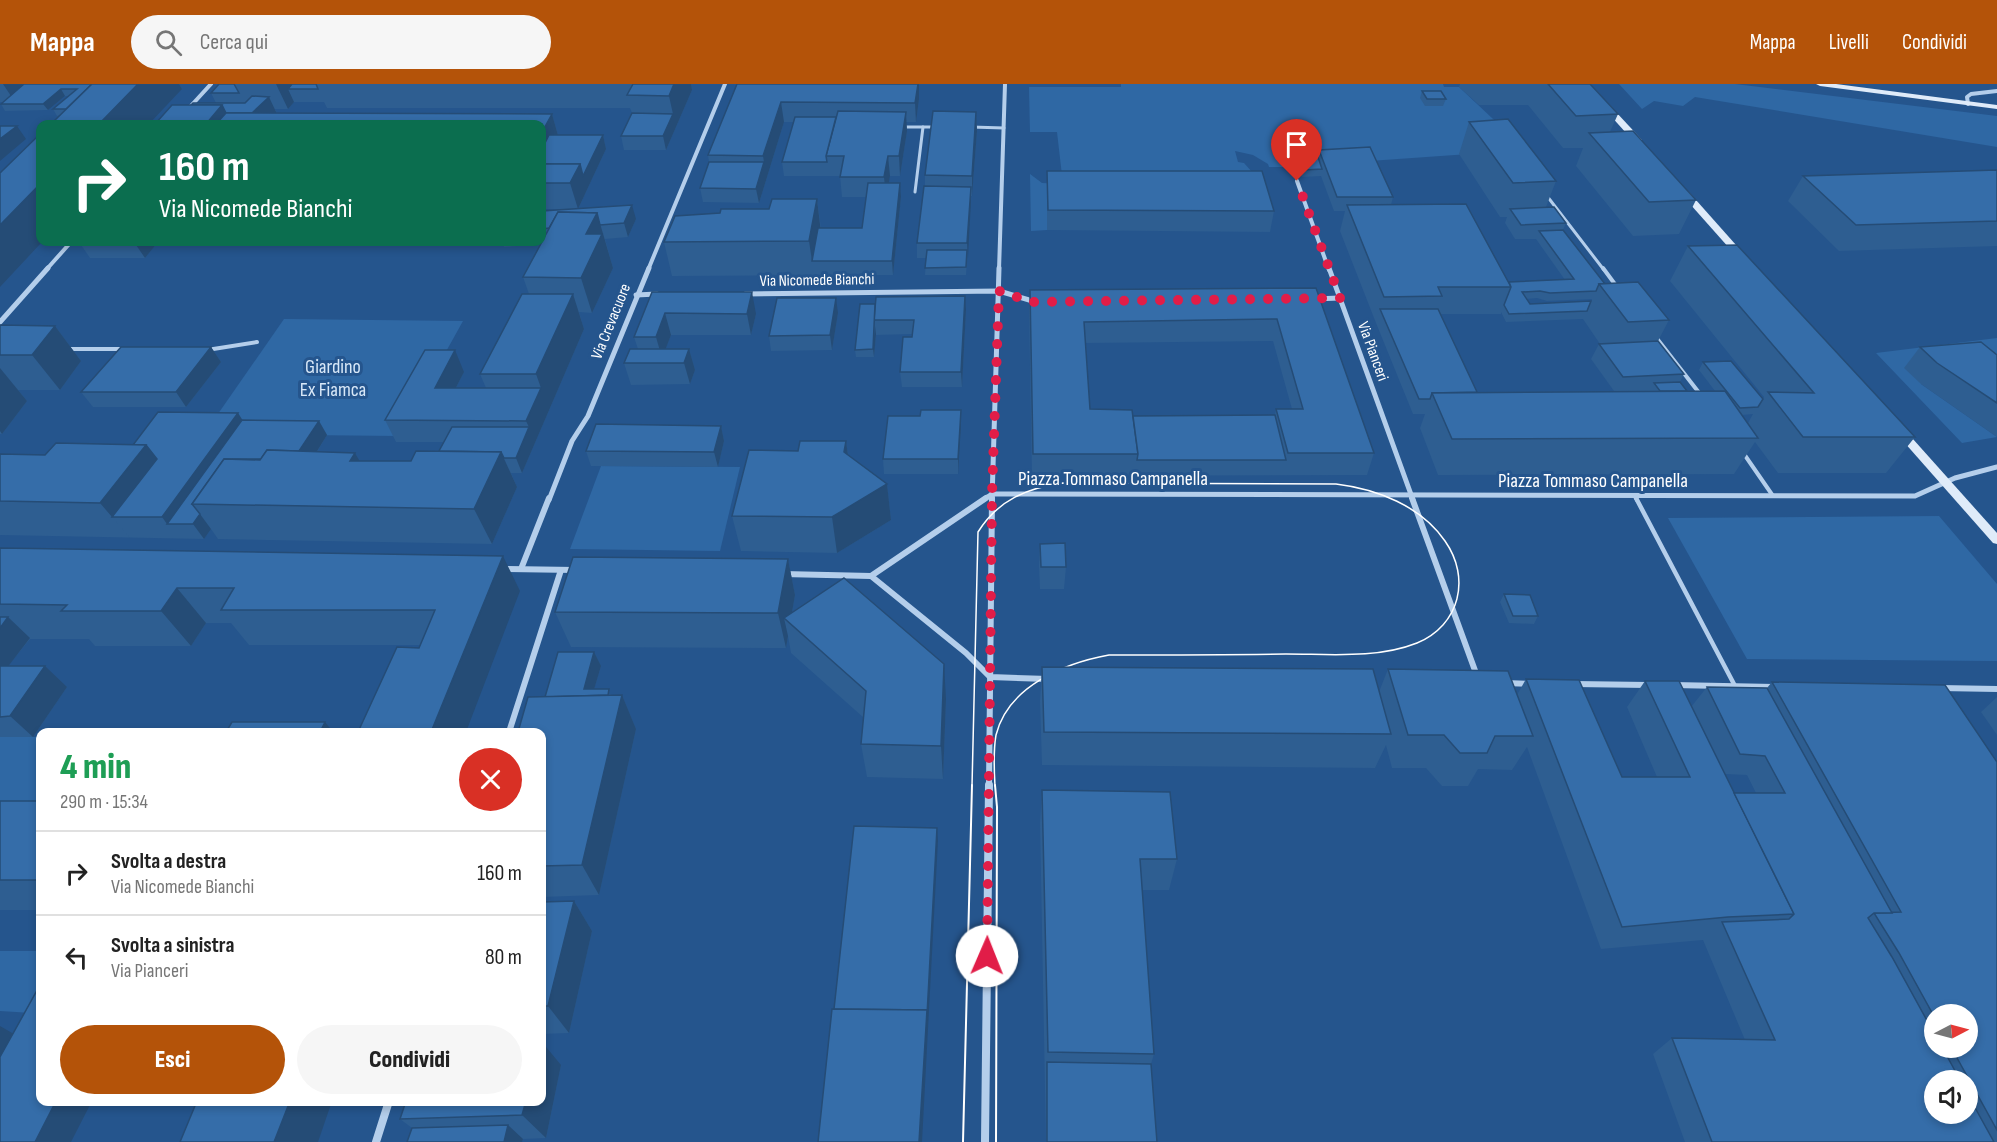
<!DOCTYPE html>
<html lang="it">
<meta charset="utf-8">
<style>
body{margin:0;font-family:"Sofia Sans Condensed",sans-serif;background:#f6f6f6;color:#222;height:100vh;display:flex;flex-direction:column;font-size:22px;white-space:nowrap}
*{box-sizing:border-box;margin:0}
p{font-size:20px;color:#767676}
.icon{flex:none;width:33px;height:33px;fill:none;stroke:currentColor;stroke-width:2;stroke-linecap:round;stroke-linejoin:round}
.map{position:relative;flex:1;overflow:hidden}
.side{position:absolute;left:36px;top:644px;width:510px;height:378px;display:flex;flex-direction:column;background:#fff;border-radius:12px;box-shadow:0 3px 9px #0003}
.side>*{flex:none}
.banner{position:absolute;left:36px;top:36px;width:510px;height:126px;border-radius:12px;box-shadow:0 3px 9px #0003;background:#0b6e4f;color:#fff;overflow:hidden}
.needle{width:39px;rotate:84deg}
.fabs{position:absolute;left:1924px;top:920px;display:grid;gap:12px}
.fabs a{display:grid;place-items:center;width:54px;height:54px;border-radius:50%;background:#fff;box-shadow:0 3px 9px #0003;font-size:30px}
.pin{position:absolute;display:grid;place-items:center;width:51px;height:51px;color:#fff;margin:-62px -26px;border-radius:50% 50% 50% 0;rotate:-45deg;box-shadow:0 0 6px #0007}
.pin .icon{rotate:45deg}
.me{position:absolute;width:66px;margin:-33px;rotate:1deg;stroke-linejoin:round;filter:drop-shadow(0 0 4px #0008)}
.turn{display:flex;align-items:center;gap:21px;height:126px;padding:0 24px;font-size:27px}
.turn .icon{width:78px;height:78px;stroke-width:2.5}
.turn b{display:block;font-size:42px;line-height:51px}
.round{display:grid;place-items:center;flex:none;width:63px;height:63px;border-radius:32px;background:#f6f6f6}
.head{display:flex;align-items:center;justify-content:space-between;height:102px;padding:0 24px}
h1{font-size:36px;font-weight:800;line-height:45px;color:#1e9e55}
.action{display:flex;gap:12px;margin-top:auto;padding:12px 24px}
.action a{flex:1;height:69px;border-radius:36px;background:#b45309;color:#fff;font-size:24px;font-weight:800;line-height:69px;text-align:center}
.action a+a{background:#f6f6f6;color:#222}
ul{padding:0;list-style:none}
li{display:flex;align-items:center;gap:18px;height:84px;padding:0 24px;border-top:2px solid #e0e0e0}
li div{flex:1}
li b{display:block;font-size:22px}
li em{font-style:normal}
header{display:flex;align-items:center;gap:36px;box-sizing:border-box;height:84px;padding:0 30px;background:#b45309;color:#fff}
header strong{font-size:28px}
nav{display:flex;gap:33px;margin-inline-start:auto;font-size:21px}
.search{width:420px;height:54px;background:#f6f6f6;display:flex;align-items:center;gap:15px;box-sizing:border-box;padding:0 21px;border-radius:33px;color:#767676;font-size:22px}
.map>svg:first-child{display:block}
</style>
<header>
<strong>Mappa</strong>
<div class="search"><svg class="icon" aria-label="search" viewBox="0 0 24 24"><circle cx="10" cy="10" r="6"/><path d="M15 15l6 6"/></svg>Cerca qui</div>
<nav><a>Mappa</a><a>Livelli</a><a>Condividi</a></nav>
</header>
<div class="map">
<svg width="1997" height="1058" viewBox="0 0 1997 1058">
<rect width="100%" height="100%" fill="#25558d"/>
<g fill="#2f68a4">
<path d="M1121,0H1443L1444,3H1459L1526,66L1284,83H1269L1268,80L1253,71L1235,67L1238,78L1244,79L1253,89L1047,108V146L1031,147L1030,90L1042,99L1063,100L1057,48H1030L1029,3H1121Z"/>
<path d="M1619,0H1735L1997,32V63L1695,13L1683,22L1654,17L1642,25Z"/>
<path d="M284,235L463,237L399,352L204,350Z"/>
<path d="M1997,254V276L1921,300L1997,353L1962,359L1876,269Z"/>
<path d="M601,382L740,383L720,467L570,465Z"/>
<path d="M1939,432L1997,500V577L1747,575L1668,434Z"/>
<rect x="0" y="653" width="40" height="67"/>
<path d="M0,867H40V915L32,929L0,927Z"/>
</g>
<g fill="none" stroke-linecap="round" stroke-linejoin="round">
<g stroke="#b4ceeb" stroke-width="3">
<path d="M902,43H935"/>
<path d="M971,43L1004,44"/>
<path d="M915,108L923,43"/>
<path d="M1547,112L1604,186"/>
</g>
<g stroke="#b4ceeb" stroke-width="4">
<path d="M1603,184L1617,203"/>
<path d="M1655,252L1700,310"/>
<path d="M69,265H123"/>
<path d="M207,266L257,258"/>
<path d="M1744,370L1773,412"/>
<path d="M1635,412L1637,416"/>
</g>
<path stroke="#b4ceeb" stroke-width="4.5" d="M1636,414L1735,602"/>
<g stroke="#b4ceeb" stroke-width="4">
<path d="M1968,20L1967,13L1971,10L1997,7"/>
<path d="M189,24L211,0"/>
<path d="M1297,97L1329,186"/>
<path d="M46,186L71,158"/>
<path d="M648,186L725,0"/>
<path d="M999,186L1005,0"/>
</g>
<g stroke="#b4ceeb" stroke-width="5">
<path d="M1329,184L1413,416"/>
<path d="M745,210L999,207L1036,218"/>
<path d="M636,211L657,210"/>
<path d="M1313,215L1340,214"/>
<path d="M0,238L48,184"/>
<path d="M549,416L572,357L588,332L649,184"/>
<path d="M983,416L992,410L1915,412L1955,394L1997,383"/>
<path d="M992,416L999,184"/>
</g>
<g stroke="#b4ceeb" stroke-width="6">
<path d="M986,414L871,492L966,569L990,593L1048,595"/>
<path d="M1412,414L1477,592"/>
<path d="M501,485L575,486"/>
<path d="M521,485L549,414"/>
<path d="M783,490L871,492"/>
<path d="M1505,599L1531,600"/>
<path d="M1574,600L1648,601"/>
<path d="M1673,601L1774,603"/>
<path d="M1940,604L1997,605"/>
<path d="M509,648L561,486"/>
<path d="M989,702L992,414"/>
</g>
<g stroke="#b4ceeb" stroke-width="8">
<path d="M376,1058L389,1017"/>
<path d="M985,1058L989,701"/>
</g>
<g fill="#dfebf9" fill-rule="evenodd">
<path d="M1582,0H1590L1642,56V60H1636Z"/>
<path d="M1816,0H1836L1997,21V25L1820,2Z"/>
<path d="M1682,107H1688L1744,170V174H1738L1682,111Z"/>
<path d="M1900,344L1904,345L1997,449V460L1993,459L1896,349L1895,347L1896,345Z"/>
</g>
<path stroke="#fff" stroke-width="1.5" d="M972,702L978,448C998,416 1027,404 1063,399L1336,400C1377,405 1421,422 1445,457C1471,494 1460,541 1417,559C1377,575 1329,570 1286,570C1227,571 1168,571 1109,571C1065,579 1008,602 996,651C993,668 994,685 995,702"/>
<g stroke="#fff" stroke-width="2">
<path d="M995,701L997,723L996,1058"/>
<path d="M963,1058L972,701"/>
</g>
</g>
<g fill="#2e5e91" fill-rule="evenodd">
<path d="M0,0H179L182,5L57,32L53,25L69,12H65L48,26L5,27L1,20L3,18H0Z"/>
<path d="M219,0H691L692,6L666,66H624L621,52L632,29L630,24H327L324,18H294L288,25H275L277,29L552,30L558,51H603L606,65L578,125L636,135L628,153L605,155L613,184L592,229L579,228L584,245L522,389H511L517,403L492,460L218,455L211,445L204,455L0,451V370L45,371L133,361L238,329L242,336L319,337L327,351L317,368L355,369L359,377H411L439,367L444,358H396L385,336L464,288L456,304H486L480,290L529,210L523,193L541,160L504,163L502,158H542V127L576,125H542V40H155L191,21L216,19L211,9Z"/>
<path d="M737,0H919V15L916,38H906L907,47L900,92H890L888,99L901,113L893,191L672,192L664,158L769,125L817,115L821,144H862L866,113H842L840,92H784L782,78L794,38H784L759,119L703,118L700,104L709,78L708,71Z"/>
<path d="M1460,0H1590L1618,30L1610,48L1696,116L1679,150L1633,152L1576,82L1583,64H1563L1528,21H1479L1459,3Z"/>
<path d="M1422,7L1446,15L1443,22H1425L1420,14Z"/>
<path d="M976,28L977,47L972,112H971L966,191H925L926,174H917V159L925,102V91Z"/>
<path d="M1469,38L1556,97L1546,123L1566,139L1563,146L1605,200L1669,236L1658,257L1684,290L1680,298L1687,307H1715L1699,286L1703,278L1763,315L1764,313L1670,197L1688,162L1915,353L1886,389H1778L1755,358L1734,390L1438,391L1420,344L1425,330H1413L1376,239L1340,147L1345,127H1334L1321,92L1302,93L1294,82L1295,75L1318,73L1319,66L1393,113L1391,121L1509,198L1565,196L1536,155H1515L1505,139L1507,133H1500L1459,70ZM1537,214L1547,217L1592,215L1591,217L1530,220L1526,215ZM1501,228L1506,238L1583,235L1600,260H1599L1591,275L1614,307L1477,308L1441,230H1501ZM1753,330L1748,339L1742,331Z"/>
<path d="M1282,51L1302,61L1300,68H1285L1281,58Z"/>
<path d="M1997,86V162L1839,167L1788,117L1803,92Z"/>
<path d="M1047,87L1274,127L1270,148L1047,146Z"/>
<path d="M79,158H158L145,174H90Z"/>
<path d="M1316,204L1374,369L1367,391L1032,392L1029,227L1030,206ZM1273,257L1292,325H1276L1275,331L1133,332L1090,325L1086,259Z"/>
<path d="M652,208L756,230L751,251H671L665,265H689L695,286L690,300L631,301L624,279L638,265L634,253Z"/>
<path d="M860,220L966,226L962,303H902L900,288L912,250L876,251V250L874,273H856L855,266Z"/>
<path d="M838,229L832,266L771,267L769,252Z"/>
<path d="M0,241L55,242L81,277L60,306H18L27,317L2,350H0Z"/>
<path d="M211,263L221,278L186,323H93L81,308Z"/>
<path d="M1920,263L1997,271V353L1921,300L1904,284Z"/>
<path d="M961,326V341L958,390H884L883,375L920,332Z"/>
<path d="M721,342L724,357L718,383L591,382L586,367Z"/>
<path d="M846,357L848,371L887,400L891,436L837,469L741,467L732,432L798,367Z"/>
<path d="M1040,460L1066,483L1064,505H1040L1039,481Z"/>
<path d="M0,464L520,507L419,564L420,561H249L231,539H206L191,562H95L89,555H30L8,582L67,603L33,653H0Z"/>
<path d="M788,475L795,511L792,529L946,615L943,695L867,693L861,660L864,634L791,569L788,552L786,564L571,563L555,528Z"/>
<path d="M1504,510L1538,532L1534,540L1509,539L1500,518Z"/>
<path d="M594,568L601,582L594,605L612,611H622L636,645L599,811L542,813V648L545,613Z"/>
<path d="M1042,583L1379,608L1388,585L1517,611L1526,595L1622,693H1657L1627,623L1645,597L1691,623L1707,603L1767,604L1772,598L1997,678V1058H1685L1653,970L1672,954L1745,956L1703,856L1601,865L1527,663L1512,686L1478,685L1468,702H1442L1426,684H1392L1386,661L1375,684L1042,681L1040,617ZM1725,690L1747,691L1756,709H1734ZM1935,930L1968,963H1935ZM1935,996H1968V1029Z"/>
<path d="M1997,613V651L1981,628Z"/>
<path d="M1042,706L1177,775L1169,806H1142L1154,970L1151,980L1157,1058H1046L1040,739Z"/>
<rect x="0" y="717" width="40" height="109"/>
<path d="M574,817L592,847L569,949L542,950V818Z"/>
<path d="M561,981L546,1054L523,1055L522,1058L412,1044L400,1035Z"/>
</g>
<g fill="#254c76">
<path d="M3,0H28L15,18Z"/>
<path d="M138,0H179L182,5L149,40H99Z"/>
<path d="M276,0H304L288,5L294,18L288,25Z"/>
<path d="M674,0H691L692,6L666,66L663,52L673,30L669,12Z"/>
<path d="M918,0H919V15L916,38L915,19Z"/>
<path d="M61,5L65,12L48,26L43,20Z"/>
<path d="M269,13L278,32L247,34Z"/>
<path d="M781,18L784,38L759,119L756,105L764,78L763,72Z"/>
<path d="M222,21L232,40H206Z"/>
<path d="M906,28L907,47L900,92L899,72Z"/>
<path d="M976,28L977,47L972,112V92Z"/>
<path d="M552,30L559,55L542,87V48Z"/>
<path d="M17,42L26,55L0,77V55Z"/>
<path d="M603,51L606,65L578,125L570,99L580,80Z"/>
<path d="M888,72L890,92L886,113L884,93Z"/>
<path d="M900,99L901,113L893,191L892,177Z"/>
<path d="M40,100V158H42L0,203V141Z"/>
<path d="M971,103V117L968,174L967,159Z"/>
<path d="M817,115L821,149L812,177L809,157Z"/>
<path d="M632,121L636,135L628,153L624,139Z"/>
<path d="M597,129L613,184L592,229L581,194L586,150Z"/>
<path d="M134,158H158L145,174Z"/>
<path d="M752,208L756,230L751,251L747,230Z"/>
<path d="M573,210L584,245L522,389L516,374L529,343L526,337L541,304L536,290Z"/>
<path d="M965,212L966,226L962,303L961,288Z"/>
<path d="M836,214L838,229L832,266L830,251Z"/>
<path d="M665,229L671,251L662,274L656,253Z"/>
<path d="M55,242L81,277L60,306L32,271Z"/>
<path d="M875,242L876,250L874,273L873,265Z"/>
<path d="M211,263L221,278L186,323L176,308Z"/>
<path d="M689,265L695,286L690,300L684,279Z"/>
<path d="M455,266L464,288L445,325L435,304Z"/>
<path d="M0,284L27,317L2,350L0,347Z"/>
<path d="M961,326V341L958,390V375Z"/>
<path d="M238,329L252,351L167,440L162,433Z"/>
<path d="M319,337L327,351L303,390L293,375Z"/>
<path d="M721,342L724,357L718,383L714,368Z"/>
<path d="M846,357L851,393L844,368Z"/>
<path d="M146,361L173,396L112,433L130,454L100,419Z"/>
<path d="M501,368L517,403L492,460L474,425Z"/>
<path d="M355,369L375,404L350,377Z"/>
<path d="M887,400L891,436L837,469L832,433Z"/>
<path d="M200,430L211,445L204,455L193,440Z"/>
<path d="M503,472L520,507L466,648H431Z"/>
<path d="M788,475L795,511L790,540L784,534L788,552L786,564L778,529Z"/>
<path d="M177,504L206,539L191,562L161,527Z"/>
<path d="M8,533L30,554L0,593V544Z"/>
<path d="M594,568L601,582L590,619L584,605Z"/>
<path d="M944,580L946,615L943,695L941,662Z"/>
<path d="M45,582L67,603L33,653L10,632Z"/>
<path d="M622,611L636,645L599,811L582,781Z"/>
<path d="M325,638L333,648H320Z"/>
<path d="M937,744L938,757L922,1058H919Z"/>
<path d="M574,817L592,847L569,949L548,922Z"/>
<path d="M0,942L40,965L0,1041Z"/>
<path d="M542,958L561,981L546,1054L522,1031L526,1017H542Z"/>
<path d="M56,1017H92L71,1058H35Z"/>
<path d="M290,1017H328L331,1020L318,1058H274Z"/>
<path d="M508,1041L523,1055L522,1058H504Z"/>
</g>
<g fill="#356da9" stroke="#254c76" stroke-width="1.5">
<path d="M24,0H92L66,25H53L77,5H61L43,20H1Z"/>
<path d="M92,0H138L99,40H51Z"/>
<path d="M219,0H234L239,9H211Z"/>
<path d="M292,0H316L318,5H288Z"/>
<path d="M633,0H674L669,12L627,11Z"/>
<path d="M737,0H918L915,19L781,18L763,72L708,71Z"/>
<path d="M1548,0H1590L1618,30L1576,32Z"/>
<path d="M1422,7H1441L1446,15H1427Z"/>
<path d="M252,12L269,13L252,29H226L222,21H191L193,19H245Z"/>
<path d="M172,21H222L206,40H155Z"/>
<path d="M838,27L906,28L899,72H888L884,93H840L844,72H826Z"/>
<path d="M933,27L976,28L972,92L925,91Z"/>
<path d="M226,29L552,30L542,48V40H216Z"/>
<path d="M632,29L673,30L663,52H621Z"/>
<path d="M795,33H836L826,72L827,78H782Z"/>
<path d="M1508,35L1556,97L1513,99L1469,38Z"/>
<path d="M0,42H17L0,55Z"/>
<path d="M1633,47L1696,116L1649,118L1589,49Z"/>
<path d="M40,50V100L0,141V89Z"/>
<path d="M549,51H603L583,92L580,80H542V65Z"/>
<path d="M1282,51H1297L1302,61H1286Z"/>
<path d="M1370,63L1393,113H1337L1319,66Z"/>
<path d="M1318,73L1322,85L1304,86L1295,75Z"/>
<path d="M709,78H764L756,105L700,104Z"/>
<path d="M542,80H580L570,99H542Z"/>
<path d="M1997,86V137L1856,141L1803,92Z"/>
<path d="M1047,87H1262L1274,127L1048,126Z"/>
<path d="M868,99H900L892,177H812L818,144H862Z"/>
<path d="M924,102L971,103L967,159H917Z"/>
<path d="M772,115H817L809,157L664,158L675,132L720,129L721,125H769Z"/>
<path d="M1466,120L1511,203H1438L1442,212L1384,213L1347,121Z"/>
<path d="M632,121L624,139L600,141L597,129L558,128L549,144L542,145V127Z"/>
<path d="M1554,123L1566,139L1521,141L1510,125Z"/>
<path d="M558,128L597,129L586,150H602L581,194L523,193Z"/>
<path d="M1563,146L1605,200H1599L1596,207L1550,209L1540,207L1522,208L1530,220L1591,217L1587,227L1509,230L1504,221L1511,203L1509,198L1574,195L1539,147Z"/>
<path d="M1737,161L1915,353H1803L1768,308L1814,309L1688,162Z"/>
<path d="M927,166H967L966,183L925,184Z"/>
<path d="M1638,198L1669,236L1628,238L1599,200Z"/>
<path d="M1316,204L1374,369H1288L1276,325H1303L1277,235L1084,238L1090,325L1132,326L1138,370H1033L1030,206Z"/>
<path d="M652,208H752L747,230L665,229L656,253H634Z"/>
<path d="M522,210H573L536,290H480Z"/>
<path d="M965,212L961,288H900L903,253H912L914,236H874L876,213Z"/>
<path d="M777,214H836L830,251L769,252Z"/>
<path d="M860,220H875L873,265L855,266Z"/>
<path d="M1380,225H1438L1477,308L1432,309L1430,315H1419Z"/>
<path d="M0,241L55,242L32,271H0Z"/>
<path d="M1658,257L1684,290L1623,293L1599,260Z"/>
<path d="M1981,258L1997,271V319L1937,279L1920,263Z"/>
<path d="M121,263H211L176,308H81Z"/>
<path d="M630,265H689L684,279H624Z"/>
<path d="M425,266H455L435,304H541L526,337L385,336Z"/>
<path d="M1731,277L1763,315L1758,323L1740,324L1703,278Z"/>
<path d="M1680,298L1687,307H1660L1654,299Z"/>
<path d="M1725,307L1758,354L1452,355L1432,309Z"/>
<path d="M921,326H961L958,375H883L888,332H920Z"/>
<path d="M158,328L238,329L162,433H112L157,375L146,361H133Z"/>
<path d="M1275,331L1286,376H1137L1138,370L1133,332Z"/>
<path d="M242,336L319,337L299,367L267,366L261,375H224L192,420L200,430L193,440H167Z"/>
<path d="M596,340L721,342L714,368L586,367Z"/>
<path d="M452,343H529L516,374H504L501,368L439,367Z"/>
<path d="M800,357H846L844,368L887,400L832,433L732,432L749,366L798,367Z"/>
<path d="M56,359L146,361L100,419L0,417V370L45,371Z"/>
<path d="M267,366L355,369L350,377H411L416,367L501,368L474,425L192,420L224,375L260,376Z"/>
<path d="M1065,459L1066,483H1041L1040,460Z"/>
<path d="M0,464L503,472L431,648H358L397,563L419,564L435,526H221L234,504H177L161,527H61L67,521L0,520Z"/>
<path d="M573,473L788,475L778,529L555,528Z"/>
<path d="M844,494L944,580L941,662L861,660L866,607L784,534Z"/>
<path d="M1504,510L1530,511L1538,532H1513Z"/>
<path d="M0,533H8L0,544Z"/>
<path d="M558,568H594L584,605H609L608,611L545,613Z"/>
<path d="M0,582H45L10,632L0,633Z"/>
<path d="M1042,583L1373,585L1391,650L1044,648Z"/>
<path d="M1388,585L1508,587L1533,652H1495L1487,669H1460L1444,651H1408Z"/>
<path d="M1526,595L1579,596L1622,693H1690L1645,597H1679L1794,830L1728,833L1622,843Z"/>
<path d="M1772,598L1945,601L1997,678V1046L1951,963H1968V930H1935V934L1899,869L1874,829L1901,828Z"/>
<path d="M1707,603L1767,604L1892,829H1874L1868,834L1892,873L1935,951V963H1942L1960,996H1935V1029H1968V1011L1994,1058H1712L1672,954L1775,956L1722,838L1789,835L1794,830L1734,709H1785L1765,672L1740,670Z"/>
<path d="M622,611L582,781L542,782V648H518L528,613Z"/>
<path d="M232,638H325L320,648H226Z"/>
<path d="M1042,706L1170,708L1177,775H1140L1154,970L1048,968Z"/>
<rect x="0" y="717" width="40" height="79"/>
<path d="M854,742L937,744L927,931V926L834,925Z"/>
<path d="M574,817L548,922H542V818Z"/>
<path d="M40,901V1017H56L35,1058H0V973Z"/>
<path d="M832,925L927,926L919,1058H818Z"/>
<path d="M1047,978L1151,980L1157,1058H1047Z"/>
<path d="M197,1017H290L274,1058H180Z"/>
<path d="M406,1017H526L522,1031L400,1035Z"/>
<path d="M508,1041L504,1058H407L412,1044Z"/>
</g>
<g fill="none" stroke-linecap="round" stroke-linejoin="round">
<path stroke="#e11d48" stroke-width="10" stroke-dasharray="0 18" d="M987,872L992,410L999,207L1032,218L1340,214L1297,97"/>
</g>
<g text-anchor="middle" stroke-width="6" stroke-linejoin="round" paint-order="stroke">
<g font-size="16" fill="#fff" stroke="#25558d">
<text transform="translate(817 195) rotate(-1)" y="6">Via Nicomede Bianchi</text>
<text transform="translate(610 237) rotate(-68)" y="6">Via Crevacuore</text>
<text transform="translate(1374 267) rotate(70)" y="6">Via Pianceri</text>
</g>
<g font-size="20" fill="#d8e8f8" stroke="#25558d">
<text x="333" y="289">Giardino<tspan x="333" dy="23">Ex Fiamca</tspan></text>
</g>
<g font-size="20" fill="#fff" stroke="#25558d">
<text x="1113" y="401">Piazza Tommaso Campanella</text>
<text x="1593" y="403">Piazza Tommaso Campanella</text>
</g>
</g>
</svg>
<div class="fabs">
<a><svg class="needle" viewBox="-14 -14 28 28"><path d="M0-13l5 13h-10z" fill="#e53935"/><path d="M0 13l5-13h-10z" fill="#767676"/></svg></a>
<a><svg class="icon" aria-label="sound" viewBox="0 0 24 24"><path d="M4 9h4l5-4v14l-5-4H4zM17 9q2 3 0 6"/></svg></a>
</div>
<div class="pin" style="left:1297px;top:97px;background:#d93025"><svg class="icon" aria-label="arrive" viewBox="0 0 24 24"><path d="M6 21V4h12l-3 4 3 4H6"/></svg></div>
<svg class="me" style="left:987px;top:872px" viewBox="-20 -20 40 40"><circle r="19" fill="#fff"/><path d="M0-13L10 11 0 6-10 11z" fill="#e11d48"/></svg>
<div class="banner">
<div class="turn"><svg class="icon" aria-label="right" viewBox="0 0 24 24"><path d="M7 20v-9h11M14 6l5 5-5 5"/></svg><div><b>160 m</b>Via Nicomede Bianchi</div></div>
</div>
<section class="side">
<div class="head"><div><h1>4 min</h1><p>290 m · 15:34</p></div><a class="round" style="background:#d93025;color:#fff"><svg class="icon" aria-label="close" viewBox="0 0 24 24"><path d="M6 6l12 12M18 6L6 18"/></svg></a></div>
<ul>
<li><svg class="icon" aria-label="right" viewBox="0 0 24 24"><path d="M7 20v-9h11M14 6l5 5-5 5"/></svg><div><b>Svolta a destra</b><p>Via Nicomede Bianchi</p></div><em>160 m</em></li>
<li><svg class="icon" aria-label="left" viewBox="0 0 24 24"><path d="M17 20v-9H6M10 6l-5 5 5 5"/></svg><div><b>Svolta a sinistra</b><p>Via Pianceri</p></div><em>80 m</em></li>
</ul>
<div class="action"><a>Esci</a><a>Condividi</a></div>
</section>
</div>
